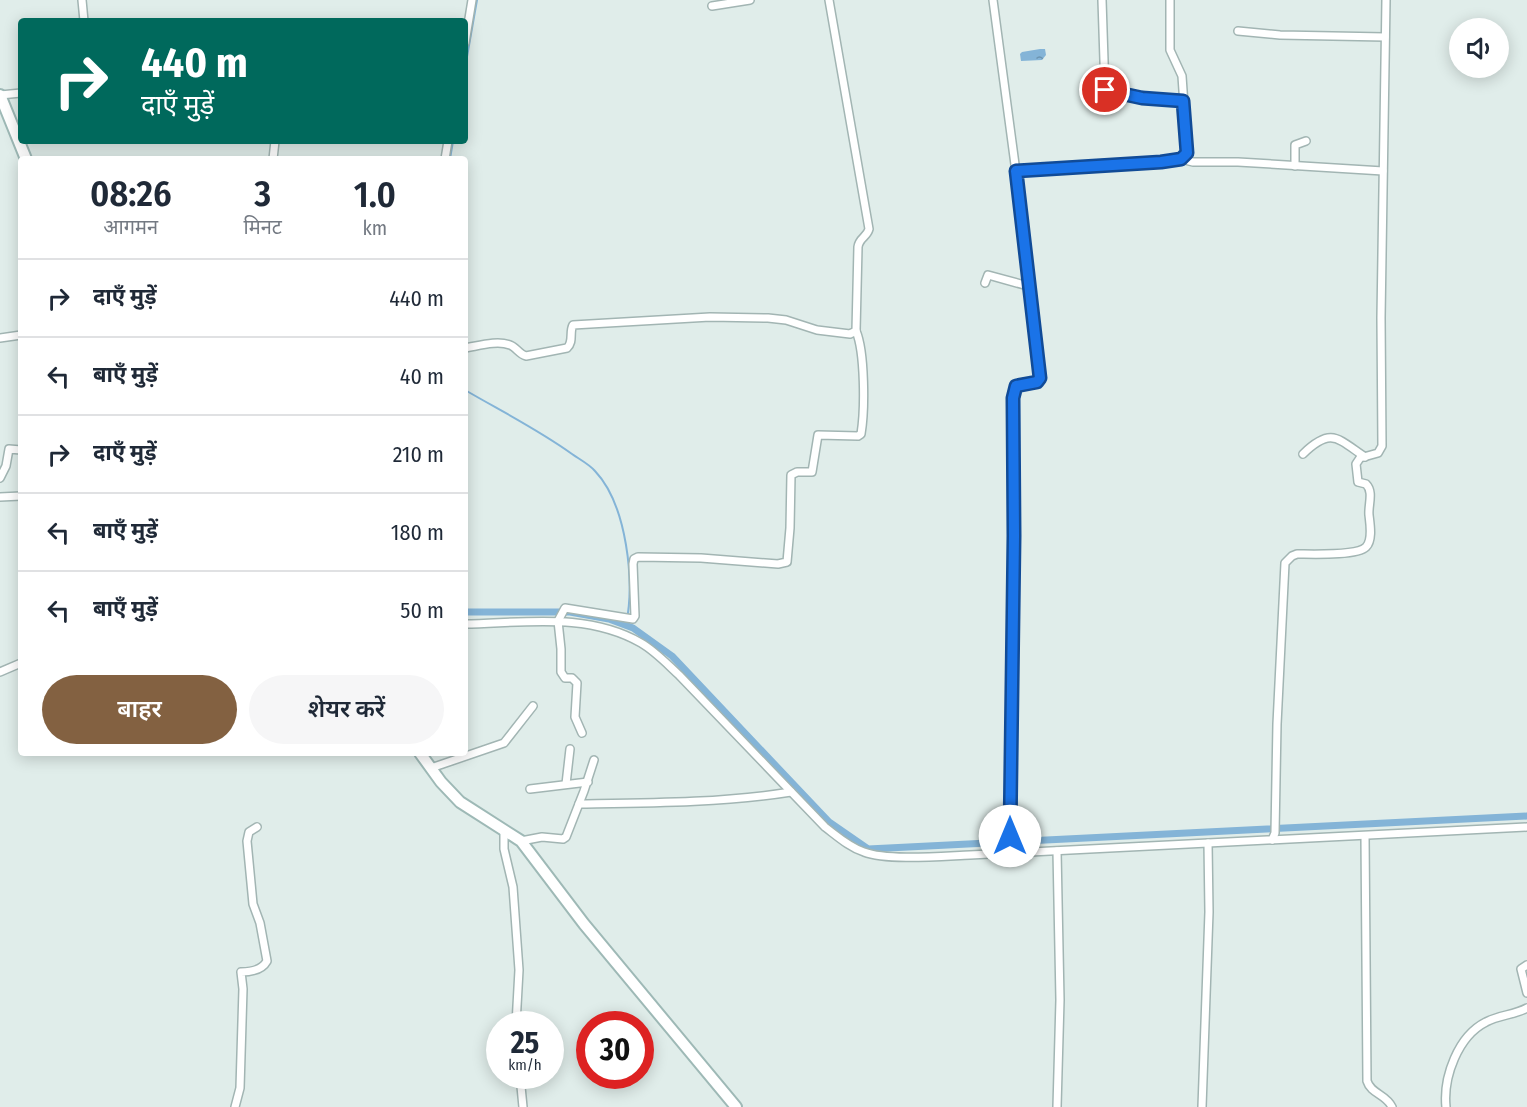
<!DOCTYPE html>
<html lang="hi">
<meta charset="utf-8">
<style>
body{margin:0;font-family:"Fira Sans Condensed","Noto Sans Devanagari",sans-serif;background:#f6f6f7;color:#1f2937;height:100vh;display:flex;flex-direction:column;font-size:22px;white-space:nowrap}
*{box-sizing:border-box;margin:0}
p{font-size:20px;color:#747a83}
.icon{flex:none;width:33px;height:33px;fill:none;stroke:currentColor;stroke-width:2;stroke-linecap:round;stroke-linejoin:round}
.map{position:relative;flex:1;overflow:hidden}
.drawer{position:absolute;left:18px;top:156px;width:450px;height:600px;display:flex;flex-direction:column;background:#fff;border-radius:6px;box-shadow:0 3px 15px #0003}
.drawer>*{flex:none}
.top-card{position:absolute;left:18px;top:18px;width:450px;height:126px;border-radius:6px;box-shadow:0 3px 15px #0003;background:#00695c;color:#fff;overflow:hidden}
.tools{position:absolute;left:1449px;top:18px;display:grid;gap:12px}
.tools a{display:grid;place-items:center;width:60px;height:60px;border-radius:50%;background:#fff;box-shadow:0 3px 15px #0003;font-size:30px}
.speed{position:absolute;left:486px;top:1011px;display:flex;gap:12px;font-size:30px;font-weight:700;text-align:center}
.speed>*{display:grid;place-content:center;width:78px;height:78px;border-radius:50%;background:#fff;box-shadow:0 3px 15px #0003;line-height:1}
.speed small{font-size:15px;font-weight:400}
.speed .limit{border:9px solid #d22;background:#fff;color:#111}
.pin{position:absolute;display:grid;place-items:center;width:51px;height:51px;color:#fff;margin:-26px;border:3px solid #fff;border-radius:50%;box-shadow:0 2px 6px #0007}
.me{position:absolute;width:66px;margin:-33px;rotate:0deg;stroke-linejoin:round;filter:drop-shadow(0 0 4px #0008)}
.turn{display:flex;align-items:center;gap:21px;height:126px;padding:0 24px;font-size:27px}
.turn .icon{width:78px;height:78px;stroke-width:2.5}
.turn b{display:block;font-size:42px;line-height:51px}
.eta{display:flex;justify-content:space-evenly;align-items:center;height:102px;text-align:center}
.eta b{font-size:36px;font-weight:600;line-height:42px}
.button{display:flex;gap:12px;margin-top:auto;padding:12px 24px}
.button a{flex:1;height:69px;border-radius:36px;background:#836141;color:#fff;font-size:24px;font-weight:600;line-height:69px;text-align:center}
.button a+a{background:#f6f6f7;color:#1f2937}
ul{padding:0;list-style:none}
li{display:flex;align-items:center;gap:18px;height:78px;padding:0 24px;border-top:2px solid #e0e1e3}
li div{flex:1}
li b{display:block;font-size:22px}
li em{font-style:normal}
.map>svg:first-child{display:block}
</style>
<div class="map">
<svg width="1527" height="1107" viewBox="0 0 1527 1107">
<defs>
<pattern id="water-ripples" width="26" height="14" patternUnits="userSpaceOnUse" patternTransform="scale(1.5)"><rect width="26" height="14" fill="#84b4d7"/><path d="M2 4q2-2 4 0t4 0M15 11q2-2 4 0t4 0" fill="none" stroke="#6b94b0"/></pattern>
</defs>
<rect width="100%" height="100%" fill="#e0edea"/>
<path fill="url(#water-ripples)" d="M1040,49H1045L1046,55L1042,60L1021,61L1020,54L1022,52Z"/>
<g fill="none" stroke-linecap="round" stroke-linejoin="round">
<g stroke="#84b4d7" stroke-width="2">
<path d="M465,68L477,0"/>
<path d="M450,159L453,141"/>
<path d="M465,390C501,411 539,430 572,454C579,459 589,464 595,471C627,505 635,581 626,625"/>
</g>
<path stroke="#84b4d7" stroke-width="7" d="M465,612H570L609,619L633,628L672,656L829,822L868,849L1527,816"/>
<defs>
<g id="street">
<path d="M82,0L84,21"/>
<path d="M993,0L1016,172L1040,377L1037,382L1016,386L1014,389L1013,398L1014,536L1010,836L1007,854"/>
<path d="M1102,0L1105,91L1141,98L1183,101"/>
<path d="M712,6L750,0"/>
<path d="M1238,31L1280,35L1385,37"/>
<path d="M465,43L472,0"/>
<path d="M0,95L21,93"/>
<path d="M273,159L275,141"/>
<path d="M445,159L448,141"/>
<path d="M1181,159L1193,162H1238L1383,171"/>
<path d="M1295,166V145L1306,141"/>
<path d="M1016,172L1161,162L1185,157L1187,149L1182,76L1170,50V0"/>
<path d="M985,283L988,275L1028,286"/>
<path d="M0,338L21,335"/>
<path d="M465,348C478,346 497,340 510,345C516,347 519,354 526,356L567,348C574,342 569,332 573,325L710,317L768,318L786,320L817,330L850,334L856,331L858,247C859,238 867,237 869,229L829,0"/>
<path d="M1303,454C1331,427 1337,438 1365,457"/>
<path d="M0,478L6,466L9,449L21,450"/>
<path d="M0,497L21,496"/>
<path d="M465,624C524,623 587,612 641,643C655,651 667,664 679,675L825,827C837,836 849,847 864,852C887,861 944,856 970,855L1527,827"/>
<path d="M0,672L21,663"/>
<path d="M582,733L575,717L577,683L572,678H565L561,672V649L558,621L565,608L633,619L635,616L633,564L634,559L638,557L701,558L778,564L787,562L790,528L791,475L797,472H812L818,435L858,436L861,434C865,410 865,352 856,331"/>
<path d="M431,768L504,743L533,706"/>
<path d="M566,784L570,749"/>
<path d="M530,789L588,782"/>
<path d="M579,804C651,803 721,803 791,792"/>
<path d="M504,830V849L513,887L519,970L516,1024"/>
<path d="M1365,836L1367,1081C1371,1094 1386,1094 1392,1107"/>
<path d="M1272,840L1275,833L1277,724L1285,563L1292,556L1297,554C1311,554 1357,556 1366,547C1373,540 1370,524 1369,515C1368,505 1374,492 1366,484L1358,482L1356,464L1360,458L1378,453L1382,446L1381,318L1386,0"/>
<path d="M521,841L542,837L563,839L566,837L584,791L594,760"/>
<path d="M1057,851L1060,1000L1057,1107"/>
<path d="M1527,965L1521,969L1527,993"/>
<path d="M520,1076L523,1107"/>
<path d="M235,1107L240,1088L243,989L241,972C251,972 262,970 267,961L260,923L253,904L247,841L249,832L257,827"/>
<path d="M1202,1107L1209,912L1208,843"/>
<path d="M1446,1107C1443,1077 1458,1036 1486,1022C1499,1015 1514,1015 1527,1008"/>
</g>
<g id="secondary">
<path d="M0,95L26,159"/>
<path d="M420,753L441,782L460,802L521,841L584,924L736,1107"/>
</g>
</defs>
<use href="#street" stroke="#a2b5b3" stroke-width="10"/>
<use href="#secondary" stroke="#9eb9b6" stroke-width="14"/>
<use href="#street" stroke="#fff" stroke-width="7"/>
<use href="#secondary" stroke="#fff" stroke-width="10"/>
</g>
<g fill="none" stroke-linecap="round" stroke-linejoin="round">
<defs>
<path id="route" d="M1010,836L1014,536L1013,398L1016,386L1037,382L1040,378L1016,171L1161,162L1181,159L1187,153L1183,101L1142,98L1105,90"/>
</defs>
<use href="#route" stroke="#114b97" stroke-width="15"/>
<use href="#route" stroke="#1a73e8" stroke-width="10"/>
</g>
</svg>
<div class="tools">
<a><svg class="icon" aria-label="sound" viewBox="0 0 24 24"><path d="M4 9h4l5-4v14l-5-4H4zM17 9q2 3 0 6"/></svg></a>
</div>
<div class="speed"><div>25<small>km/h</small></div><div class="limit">30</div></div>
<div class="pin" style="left:1105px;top:90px;background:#d93025"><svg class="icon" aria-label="arrive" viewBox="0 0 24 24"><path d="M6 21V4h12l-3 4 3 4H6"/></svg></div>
<svg class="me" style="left:1010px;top:836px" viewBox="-20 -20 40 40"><circle r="19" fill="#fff"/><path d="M0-13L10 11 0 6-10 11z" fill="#1a73e8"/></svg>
<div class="top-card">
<div class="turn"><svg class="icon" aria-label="right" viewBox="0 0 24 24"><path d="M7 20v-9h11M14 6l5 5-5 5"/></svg><div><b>440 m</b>दाएँ मुड़ें</div></div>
</div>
<section class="drawer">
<div class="eta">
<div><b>08:26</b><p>आगमन</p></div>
<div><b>3</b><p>मिनट</p></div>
<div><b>1.0</b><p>km</p></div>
</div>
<ul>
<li><svg class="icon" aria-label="right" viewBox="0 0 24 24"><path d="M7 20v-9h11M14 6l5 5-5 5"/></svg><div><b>दाएँ मुड़ें</b></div><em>440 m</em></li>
<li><svg class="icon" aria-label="left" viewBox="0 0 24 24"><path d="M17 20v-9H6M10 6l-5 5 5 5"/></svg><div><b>बाएँ मुड़ें</b></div><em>40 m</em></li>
<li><svg class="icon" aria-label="right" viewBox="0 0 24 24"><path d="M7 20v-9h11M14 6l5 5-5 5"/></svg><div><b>दाएँ मुड़ें</b></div><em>210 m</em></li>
<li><svg class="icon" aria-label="left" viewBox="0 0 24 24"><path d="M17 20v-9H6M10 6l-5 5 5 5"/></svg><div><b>बाएँ मुड़ें</b></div><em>180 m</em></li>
<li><svg class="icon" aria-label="left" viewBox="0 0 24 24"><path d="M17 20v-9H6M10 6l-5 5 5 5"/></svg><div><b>बाएँ मुड़ें</b></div><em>50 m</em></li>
</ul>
<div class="button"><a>बाहर</a><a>शेयर करें</a></div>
</section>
</div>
